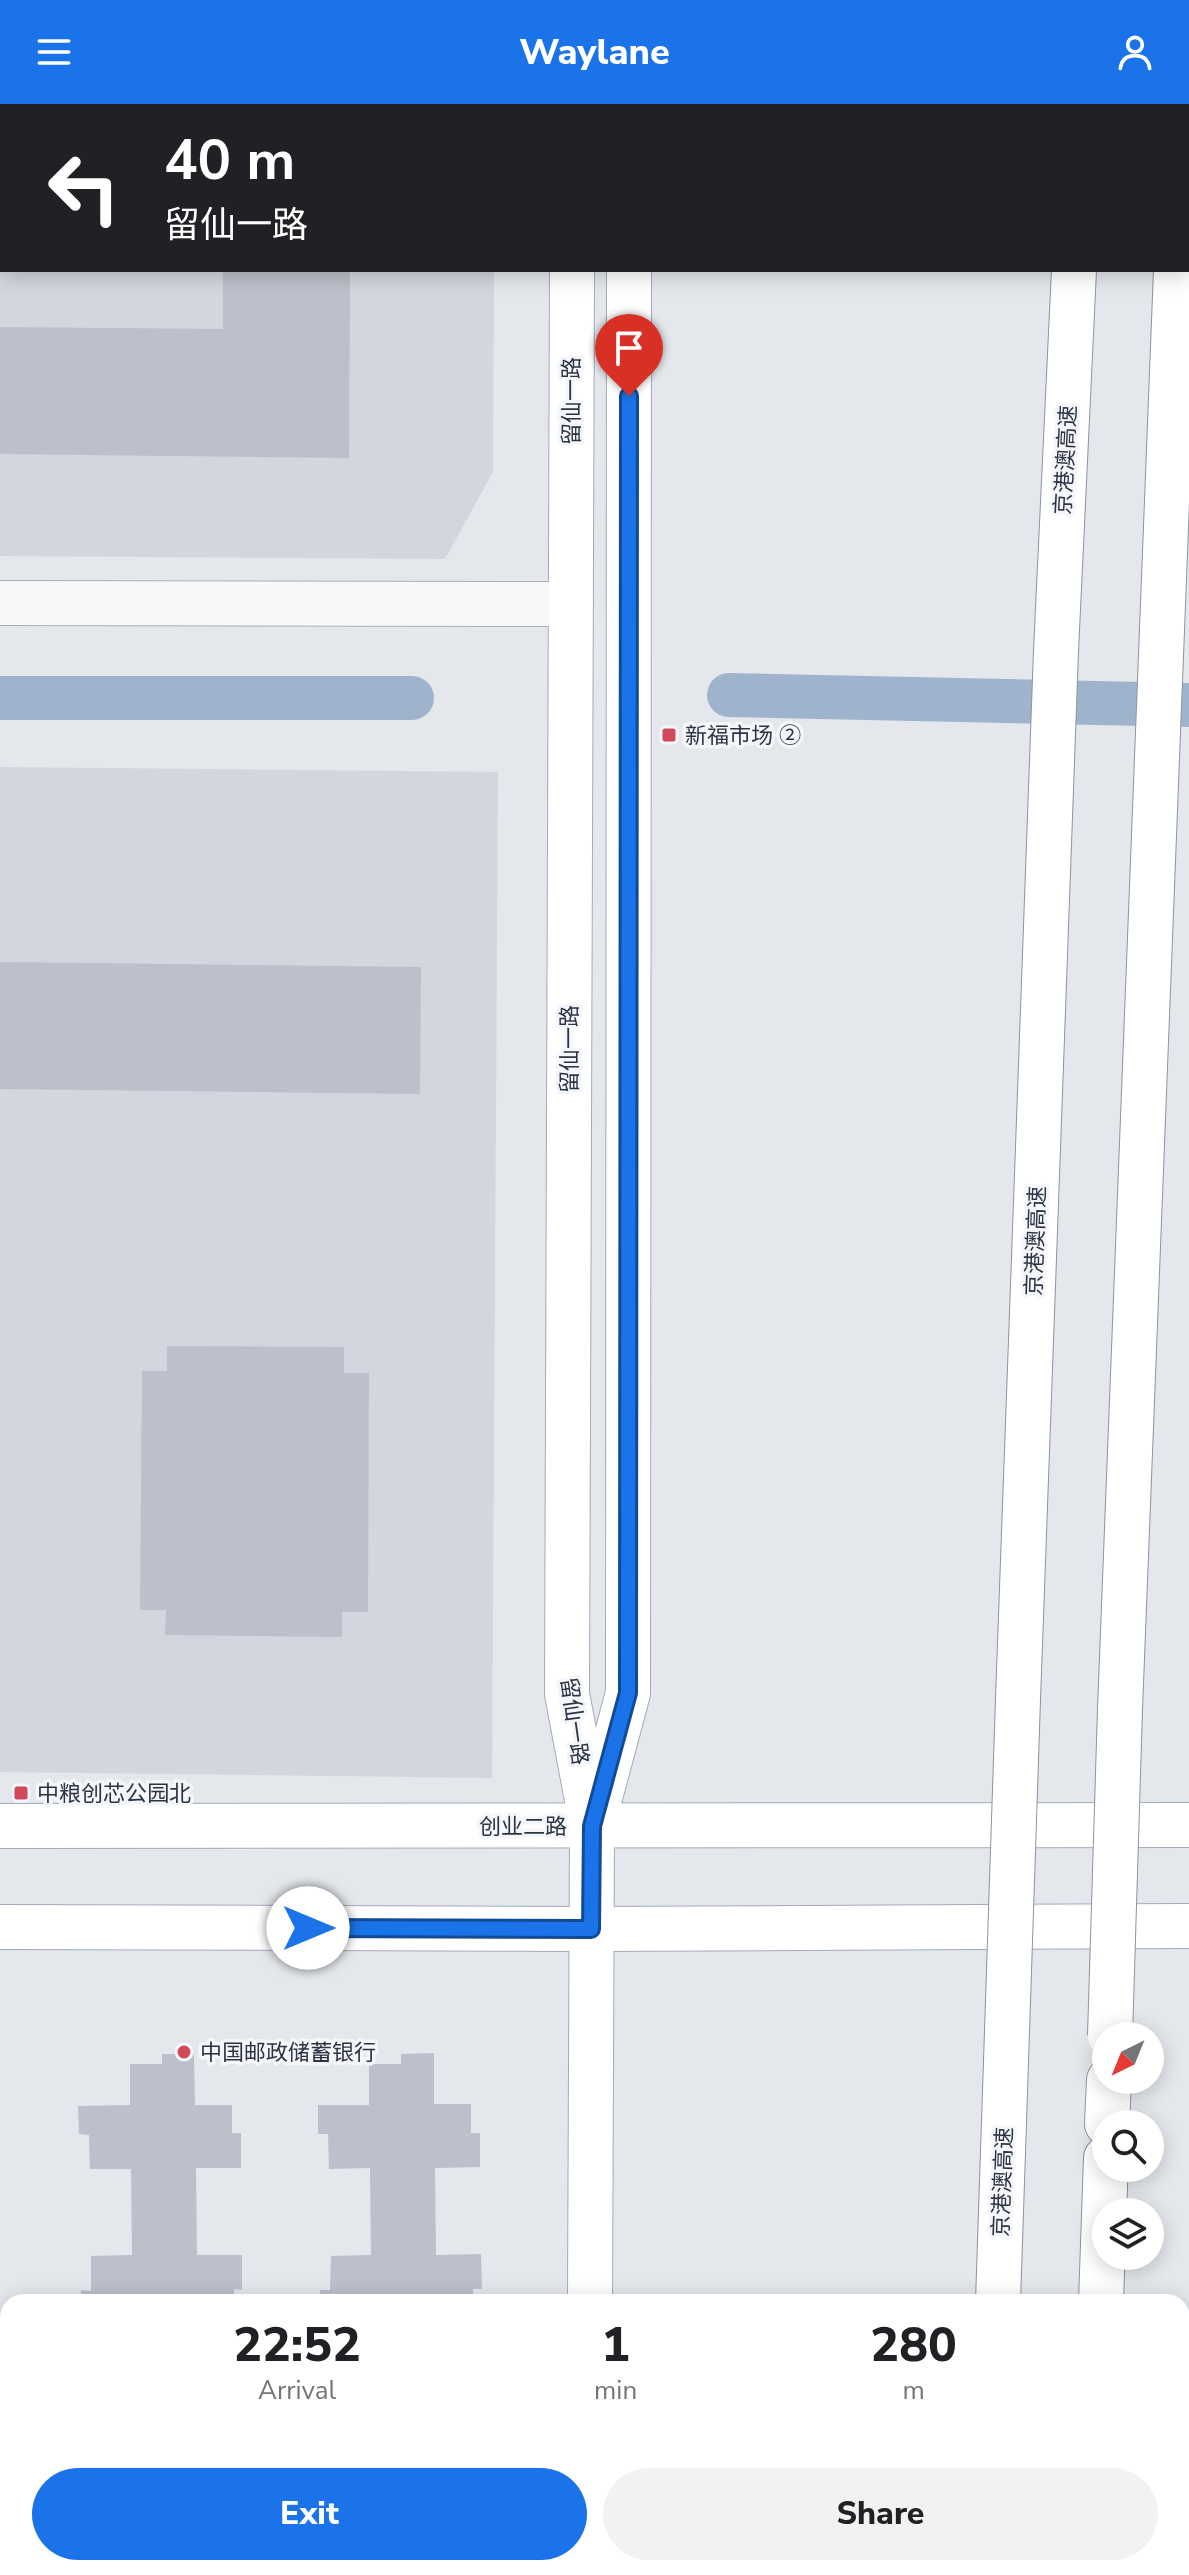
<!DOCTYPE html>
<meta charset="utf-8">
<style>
body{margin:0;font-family:"Nunito Sans","Noto Sans SC",sans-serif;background:#f2f2f2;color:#202124;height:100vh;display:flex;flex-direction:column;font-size:30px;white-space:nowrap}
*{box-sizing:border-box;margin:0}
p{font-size:26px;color:#757577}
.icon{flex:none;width:44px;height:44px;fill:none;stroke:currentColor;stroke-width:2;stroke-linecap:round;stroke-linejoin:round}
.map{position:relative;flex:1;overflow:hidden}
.side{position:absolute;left:0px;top:2190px;width:1190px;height:282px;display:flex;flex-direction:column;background:#fff;border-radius:24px 24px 0 0;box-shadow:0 4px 20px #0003}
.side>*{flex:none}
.hud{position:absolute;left:0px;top:0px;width:1190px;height:168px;box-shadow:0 4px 20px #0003;background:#202124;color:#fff;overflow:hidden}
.needle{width:52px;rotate:223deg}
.buttons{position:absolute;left:1092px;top:1918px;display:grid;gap:16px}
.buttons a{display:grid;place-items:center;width:72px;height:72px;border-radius:50%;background:#fff;box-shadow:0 4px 20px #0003;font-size:40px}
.pin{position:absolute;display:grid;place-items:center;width:68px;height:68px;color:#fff;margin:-82px -34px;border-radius:50% 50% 50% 0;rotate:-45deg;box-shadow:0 0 8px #0007}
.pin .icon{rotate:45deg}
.me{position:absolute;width:88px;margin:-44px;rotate:90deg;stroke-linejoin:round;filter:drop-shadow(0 0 6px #0008)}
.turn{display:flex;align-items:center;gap:28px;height:168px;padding:0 32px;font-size:36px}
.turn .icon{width:104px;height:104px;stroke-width:2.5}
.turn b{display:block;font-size:56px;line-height:68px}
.eta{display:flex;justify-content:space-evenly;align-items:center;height:136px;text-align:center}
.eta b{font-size:48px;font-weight:800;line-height:56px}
.cta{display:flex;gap:16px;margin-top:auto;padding:16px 32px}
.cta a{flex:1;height:92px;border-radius:48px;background:#1a73e8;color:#fff;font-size:32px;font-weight:800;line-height:92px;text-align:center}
.cta a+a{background:#f2f2f2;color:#202124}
header{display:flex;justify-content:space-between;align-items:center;height:104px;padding:0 32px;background:#1a73e8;color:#fff;font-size:36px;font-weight:800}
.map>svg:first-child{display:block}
</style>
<header><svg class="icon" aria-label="menu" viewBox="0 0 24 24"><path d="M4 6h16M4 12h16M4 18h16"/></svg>Waylane<svg class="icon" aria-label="person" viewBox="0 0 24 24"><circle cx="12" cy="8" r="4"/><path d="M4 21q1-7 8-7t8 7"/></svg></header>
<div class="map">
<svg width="1189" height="2471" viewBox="0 0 1189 2471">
<rect width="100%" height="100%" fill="#e4e7ec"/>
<g fill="#d2d6de">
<path d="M0,0H494L2,2V166H494L493,368L445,455L0,452Z"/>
<path d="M0,663L498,668L492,1674L0,1668Z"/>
<rect x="41" y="2464" width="456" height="7"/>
</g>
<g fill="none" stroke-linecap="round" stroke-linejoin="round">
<g stroke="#9fb4cc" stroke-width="44">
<path d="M729,591L1189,601"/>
<path d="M0,594H412"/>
</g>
</g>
<g fill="#bbc0ca">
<path d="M223,166H350L349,354L0,350V223L223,225Z"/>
<path d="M0,858L421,863L420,990L0,985Z"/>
<path d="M167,1242L344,1243V1269H369L368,1508H342V1533L165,1531L166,1506H140L142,1267H167Z"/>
<path d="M434,1949V2000H471V2029H480V2063L435,2064L436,2151L481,2150L482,2185H473V2198H320V2186H330L331,2152L371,2151L370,2064L329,2065L328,2030H318V2001H369V1960H401V1950Z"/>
<path d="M162,1950H194L195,2001H232V2029H241V2064H196L197,2151H242V2186L234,2185V2198H81V2186L91,2187V2152L132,2151L131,2065H90L89,2031L79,2030L78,2002L130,2001V1960H162Z"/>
</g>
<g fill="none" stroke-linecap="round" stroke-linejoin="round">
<defs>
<g id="minor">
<path d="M0,499L571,500"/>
<path d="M0,2309H8"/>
</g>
<g id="major">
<path d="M572,2V0"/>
<path d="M629,2V0"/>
<path d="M572,166L567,1590L592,1722L590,2198"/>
<path d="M595,1712L628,1589L629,166"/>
<path d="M0,1722L1189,1721"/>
<path d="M0,1823L591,1825L1189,1822"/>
<path d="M589,2471V2464"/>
</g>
<g id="highway">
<path d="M1081,2V0"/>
<path d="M1182,2V0"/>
<path d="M1018,1595L1056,547L1074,166"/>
<path d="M1120,1605L1176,166"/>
<path d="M1107,2020L1109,1976"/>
<path d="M998,2198L1006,1958"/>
<path d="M1101,2198L1106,2054"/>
<path d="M989,2471V2464"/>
<path d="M1092,2471V2464"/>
</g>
</defs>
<use href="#minor" stroke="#a9aeb7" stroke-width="46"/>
<use href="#major" stroke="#a3abb8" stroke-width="46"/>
<use href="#highway" stroke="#8b94a3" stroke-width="46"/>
<use href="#minor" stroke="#f7f8fa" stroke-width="44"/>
<use href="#major" stroke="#fff" stroke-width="44"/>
<use href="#highway" stroke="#fff" stroke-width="44"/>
<defs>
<g id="highway-bridge">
<path d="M1110,1932L1120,1605"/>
<path d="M1006,1958L1018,1595"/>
</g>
</defs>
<use href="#highway-bridge" stroke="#8b94a3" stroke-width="46" stroke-linecap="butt"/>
<use href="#highway-bridge" stroke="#fff" stroke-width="44"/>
</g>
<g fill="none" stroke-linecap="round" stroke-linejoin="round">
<defs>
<path id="route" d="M308,1824L591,1825L592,1722L628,1589L629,292"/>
</defs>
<use href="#route" stroke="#114b97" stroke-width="20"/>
<use href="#route" stroke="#1a73e8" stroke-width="14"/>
</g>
<g fill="#d1495b" stroke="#f4f6f9" stroke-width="3">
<rect x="661" y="623" width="16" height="16" rx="4"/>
<rect x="13" y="1681" width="16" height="16" rx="4"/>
<circle cx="184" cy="1948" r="8"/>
</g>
<g text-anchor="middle" stroke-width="7" stroke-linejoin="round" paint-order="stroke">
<g font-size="22" fill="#2b3445" stroke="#f4f6f9">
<text transform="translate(571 297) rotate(-90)" y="8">留仙一路</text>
<text transform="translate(1065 356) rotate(-87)" y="8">京港澳高速</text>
<text transform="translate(569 945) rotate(-90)" y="8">留仙一路</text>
<text transform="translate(1035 1137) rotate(-88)" y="8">京港澳高速</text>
<text transform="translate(575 1617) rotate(82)" y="8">留仙一路</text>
<text x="523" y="1730">创业二路</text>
<text transform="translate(1002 2078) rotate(-88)" y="8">京港澳高速</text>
</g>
<g font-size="22" fill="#2b3445" stroke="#f4f6f9" text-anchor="start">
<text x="685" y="639">新福市场 ②</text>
<text x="37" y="1697">中粮创芯公园北</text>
<text x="200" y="1956">中国邮政储蓄银行</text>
</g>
</g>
</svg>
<div class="buttons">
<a><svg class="needle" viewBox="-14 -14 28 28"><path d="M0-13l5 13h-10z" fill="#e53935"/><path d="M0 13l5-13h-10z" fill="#757577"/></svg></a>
<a><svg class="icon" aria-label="search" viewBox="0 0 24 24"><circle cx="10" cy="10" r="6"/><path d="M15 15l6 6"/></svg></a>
<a><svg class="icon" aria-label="layers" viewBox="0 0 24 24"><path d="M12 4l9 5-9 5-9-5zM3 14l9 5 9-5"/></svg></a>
</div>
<div class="pin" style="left:629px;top:292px;background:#d93025"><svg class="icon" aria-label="arrive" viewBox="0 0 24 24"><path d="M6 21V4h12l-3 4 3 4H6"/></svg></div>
<svg class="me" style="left:308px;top:1824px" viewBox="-20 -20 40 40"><circle r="19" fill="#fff"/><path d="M0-13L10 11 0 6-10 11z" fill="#1a73e8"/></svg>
<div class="hud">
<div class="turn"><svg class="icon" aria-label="left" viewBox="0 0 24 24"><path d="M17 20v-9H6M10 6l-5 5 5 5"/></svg><div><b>40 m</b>留仙一路</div></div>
</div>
<section class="side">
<div class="eta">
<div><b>22:52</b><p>Arrival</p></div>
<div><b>1</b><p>min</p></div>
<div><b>280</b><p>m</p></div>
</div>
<div class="cta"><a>Exit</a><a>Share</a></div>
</section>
</div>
